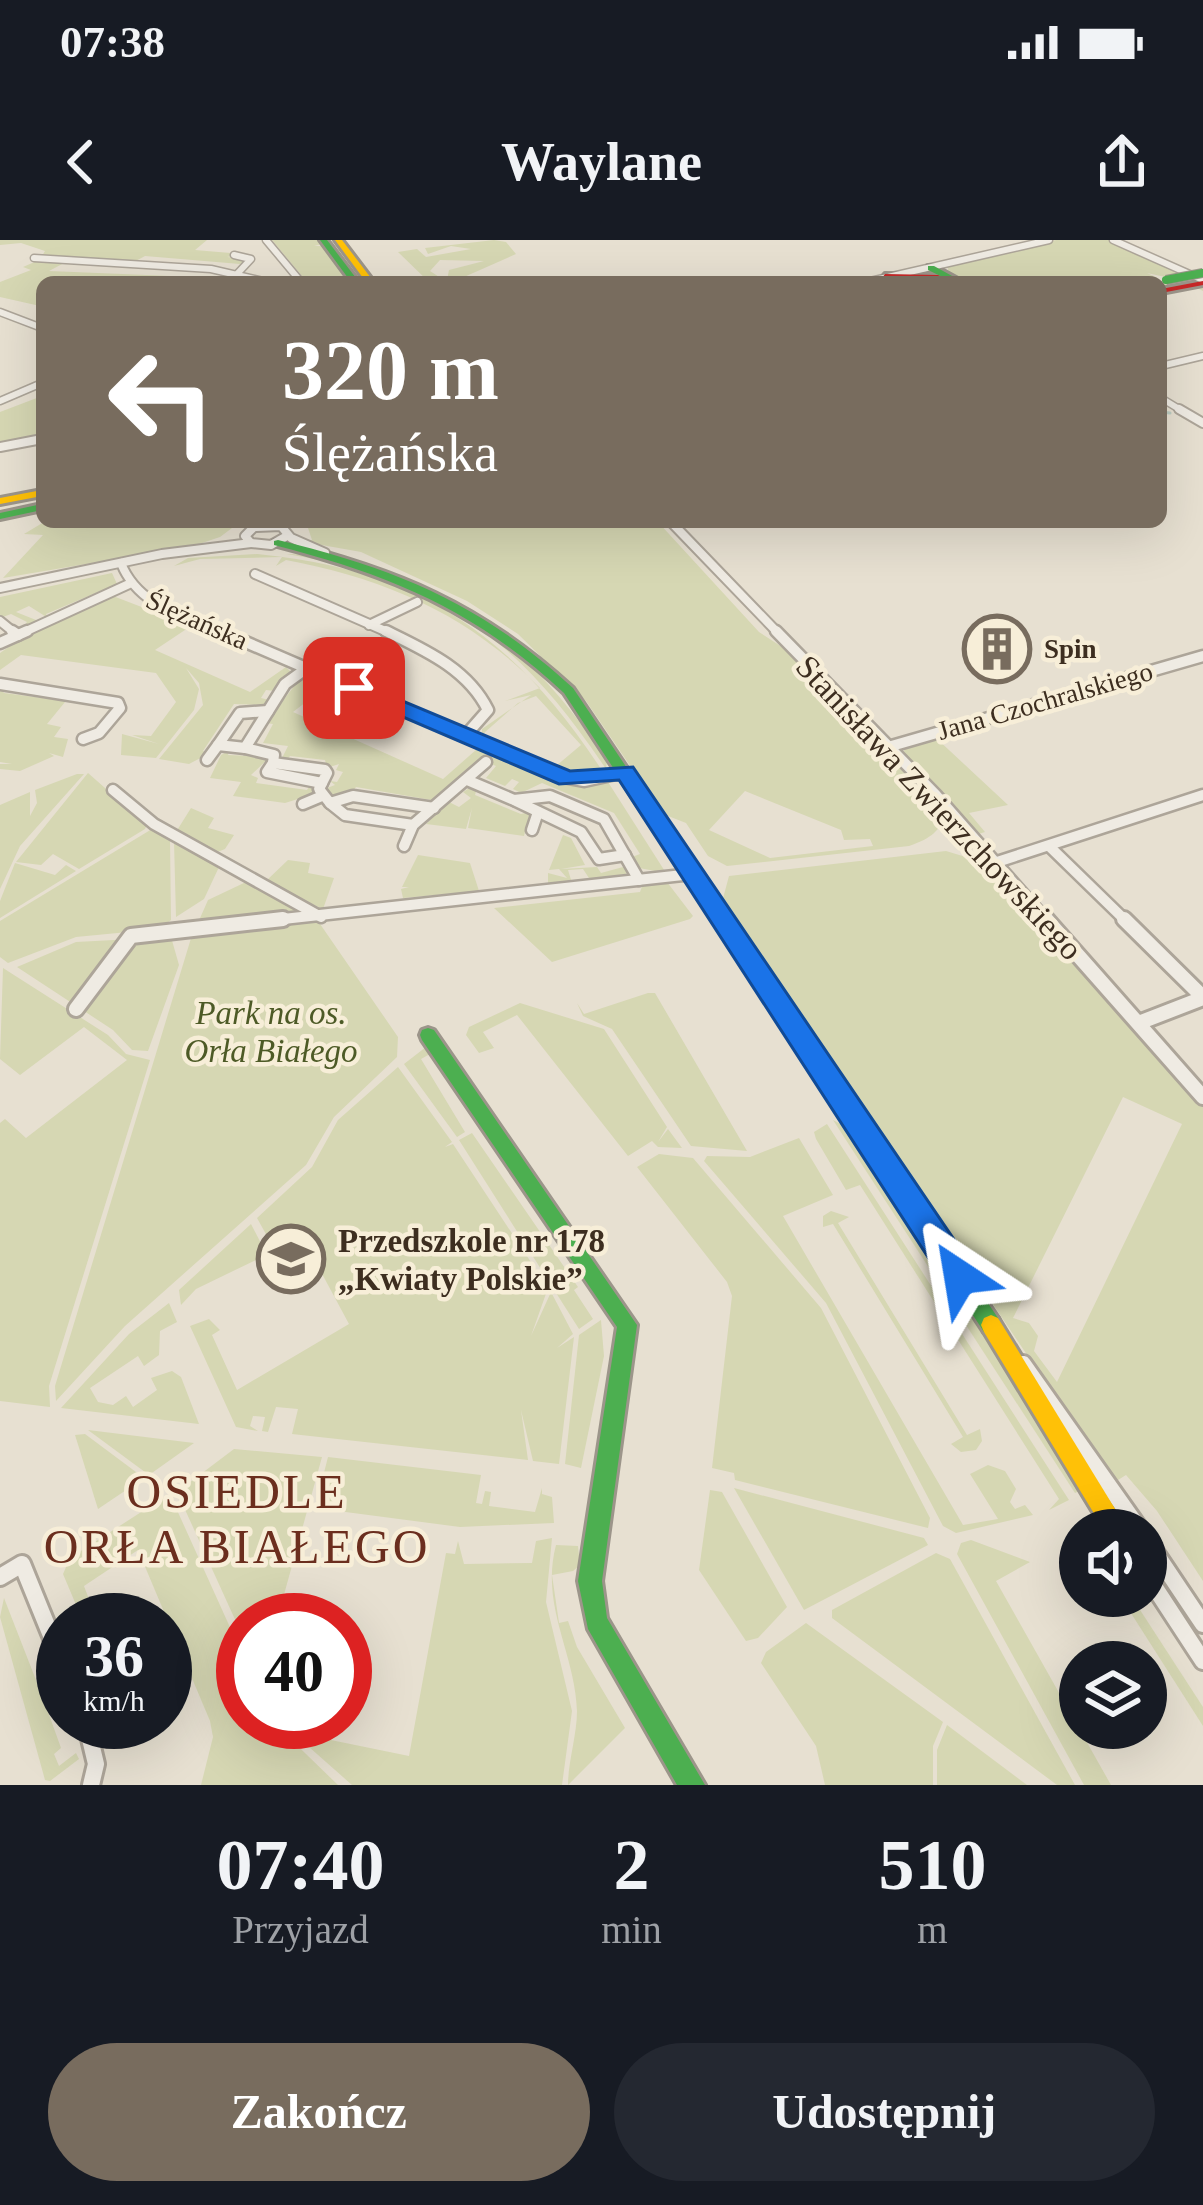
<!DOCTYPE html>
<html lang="pl">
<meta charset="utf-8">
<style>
body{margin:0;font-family:"Times New Roman",serif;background:#242831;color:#f1f3f6;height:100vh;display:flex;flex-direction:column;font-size:45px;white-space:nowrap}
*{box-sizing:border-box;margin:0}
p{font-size:39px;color:#9ea1a6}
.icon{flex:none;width:66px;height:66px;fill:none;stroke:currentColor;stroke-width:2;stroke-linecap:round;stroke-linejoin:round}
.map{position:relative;height:1545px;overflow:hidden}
.sheet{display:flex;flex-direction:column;background:#171b24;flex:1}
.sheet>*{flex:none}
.guide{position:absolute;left:36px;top:36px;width:1131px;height:252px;border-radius:18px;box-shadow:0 12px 48px #0002;background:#786c5e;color:#fff;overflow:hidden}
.buttons{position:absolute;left:1059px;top:1269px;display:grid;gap:24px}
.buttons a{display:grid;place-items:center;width:108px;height:108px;border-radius:50%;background:#171b24;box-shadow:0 12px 48px #0002;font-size:60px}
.speed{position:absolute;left:36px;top:1353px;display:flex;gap:24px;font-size:60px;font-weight:700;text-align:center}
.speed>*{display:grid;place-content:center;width:156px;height:156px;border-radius:50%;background:#171b24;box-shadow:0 12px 48px #0002;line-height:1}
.speed small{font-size:30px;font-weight:400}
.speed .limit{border:18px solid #d22;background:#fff;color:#111}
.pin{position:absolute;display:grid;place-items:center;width:102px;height:102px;color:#fff;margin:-51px;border-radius:24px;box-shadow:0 6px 18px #0006}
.me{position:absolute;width:132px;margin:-66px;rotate:327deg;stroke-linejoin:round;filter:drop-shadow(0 0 9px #0008)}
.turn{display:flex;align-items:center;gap:42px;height:252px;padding:0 48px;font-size:54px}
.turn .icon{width:156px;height:156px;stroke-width:2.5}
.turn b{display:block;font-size:84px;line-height:102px}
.eta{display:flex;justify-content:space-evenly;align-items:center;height:204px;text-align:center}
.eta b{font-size:72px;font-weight:800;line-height:84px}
.button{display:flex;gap:24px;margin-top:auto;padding:24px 48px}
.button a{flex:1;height:138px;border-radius:72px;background:#786c5e;color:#fff;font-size:48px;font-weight:800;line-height:138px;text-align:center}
.button a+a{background:#242831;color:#f1f3f6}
.status{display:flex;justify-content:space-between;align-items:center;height:84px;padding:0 60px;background:#171b24;direction:ltr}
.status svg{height:33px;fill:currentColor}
header{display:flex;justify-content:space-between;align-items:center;height:156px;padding:0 48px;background:#171b24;font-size:54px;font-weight:800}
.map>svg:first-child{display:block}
</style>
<div class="status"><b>07:38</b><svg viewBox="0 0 49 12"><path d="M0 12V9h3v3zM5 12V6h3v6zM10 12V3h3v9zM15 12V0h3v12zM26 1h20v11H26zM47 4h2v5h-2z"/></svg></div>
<header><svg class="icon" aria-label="back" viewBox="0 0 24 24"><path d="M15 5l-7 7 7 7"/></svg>Waylane<svg class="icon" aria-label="share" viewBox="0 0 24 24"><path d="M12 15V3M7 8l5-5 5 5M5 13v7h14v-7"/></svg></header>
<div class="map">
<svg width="1203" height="1545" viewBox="0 0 1203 1545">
<rect width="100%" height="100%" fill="#e7e0d1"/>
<g fill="#d6d7b3" fill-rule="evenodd">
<path d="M0,0H207L195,10L242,14L227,17L247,19L240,24L145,16L134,22L42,16L45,11L21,3L0,5Z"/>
<path d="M272,0H320L322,4L314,6H324L351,42H307Z"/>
<path d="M494,0L506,2L516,14L455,41L447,40L449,30L484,21L440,20L430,31L447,42H429L398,12L417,9L426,17L471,9L451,6L428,14L425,8Z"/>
<path d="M1056,0H1110L1203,42V51L1187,43L1161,48V43L1179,40L1147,33L1158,38L1136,42H963L941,27L949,33L947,25Z"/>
<path d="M39,20L66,22L49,31L171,36L127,42L125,36L118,42H42L40,66L0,57V42L31,30L23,27Z"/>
<path d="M42,156V193L0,204V172Z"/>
<path d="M44,282H240L220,297L193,306L3,338L43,295L24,294Z"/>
<path d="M306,282H658L759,392L799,418L933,559C954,585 932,598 909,606L727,626L708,616L686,583L663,574L586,461L518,394L467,361L361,312L305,302L312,300ZM745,551L841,590L844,600L870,599L873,606L770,618L709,590Z"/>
<path d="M257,314C420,329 515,398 601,529L580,535L556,526L581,505L536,456L518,463L484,493L487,497L482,494V489L531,455L505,461L540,448C468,374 386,339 286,320L276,326L282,317L200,319L174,326L188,318Z"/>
<path d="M287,314C311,313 336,322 359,329C475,364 542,422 607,521L606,529C521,402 442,340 287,314Z"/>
<path d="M112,333L117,344L46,374L48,378L29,366L16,372L41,382L22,389L27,382L11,374L0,378V357Z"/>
<path d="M113,356L191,386L155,410L250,452L286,427L292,433L275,451L266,450L261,458L269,460L266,465L234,464L203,511L210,513L189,524L159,519L203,465L199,443L186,428L199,449L194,470L156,518L121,515L122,494L159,504L132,495L151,496L176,462L156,433L21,415L0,430V413L10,406H0Z"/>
<path d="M301,437L328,445L293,472L443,539L477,509L581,546L608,542L666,633L639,628L632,617L640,614L614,573L542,543L521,553L513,549L519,542L512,539L505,546L486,538L496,526L482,520L437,561L356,547L352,552L328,556L327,548L335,545L330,541L337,542L343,532L336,530L339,524L327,528L325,520L290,516L286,521L282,518L288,506L263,503L273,484L266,483Z"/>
<path d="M0,447L4,453L73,462H65L47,484L61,487L54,497L68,499L63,517L49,513L54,516L20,531L0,529V524H12L0,522Z"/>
<path d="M935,497L1008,565L969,573L985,592L975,595L902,516L906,506Z"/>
<path d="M230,510L228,515L270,517L251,535L258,538L256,543L307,550L310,545L314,554L285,563L233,556L241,542L210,538L221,515Z"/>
<path d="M88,533L147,585L145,589L79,629L53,614L41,625L16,622Z"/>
<path d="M77,534H84L20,606L0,649V565L30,552V576L37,563L35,550Z"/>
<path d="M471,547L477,548L475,555L521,574L530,572L524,596L468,588L472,568L466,589L426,584L449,562L459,567L471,558L463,552Z"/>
<path d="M191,568L214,578L208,588L234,595L225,609L215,613L176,592Z"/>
<path d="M152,589L170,600L171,680L159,689L76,697L8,723L0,717V681Z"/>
<path d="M563,595L571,598L585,625L561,629L597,627L601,633L623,627L622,620L629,633L591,641L583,629L568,630L572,643L548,646V633L567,638L559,629L549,630Z"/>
<path d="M174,602L219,627L204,659L176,677Z"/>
<path d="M946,611L989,624L1203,864V1341L1157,1271L1126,1235L1118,1240L1108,1235L722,662L729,636ZM1123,857L1182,884L1057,1142L1034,1111L1038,1096L1029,1083L1013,1078Z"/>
<path d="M418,615L470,623L479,651L403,658L401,649L409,647H402Z"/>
<path d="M288,620L310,623L308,633L334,638L323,669L265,642Z"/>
<path d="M15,623L55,635L66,625L76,631L0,678V661Z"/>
<path d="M246,642L302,673L197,685L208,660Z"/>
<path d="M667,642L693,676L690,679L552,722L494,668L640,652L643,644Z"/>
<path d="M318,681L398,797L397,817L334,877L306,925L125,1086L56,1161L55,1146L192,695Z"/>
<path d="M171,697L179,725L148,811L132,810L113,790L17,727L76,702Z"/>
<path d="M3,728L108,795L126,814L150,820L49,1146L50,1167L0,1161V883L5,879L26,898L127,820L84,787L20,835L0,819Z"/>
<path d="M648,753H655L747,911L691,906L612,789L583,776L577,763L584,774Z"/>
<path d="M520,763L604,789L667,887L658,902L668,889L682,908L658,907L652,901L628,916L517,775L483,792L494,808L479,813L466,795L469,787Z"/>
<path d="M426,807L430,814L421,819L465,892L457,897L404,824Z"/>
<path d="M398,827L452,902L445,907L453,904L548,1048L531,1096L551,1052L573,1094L557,1108L574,1097L559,1224L533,1221L521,1170L528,1220L292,1194L298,1169L276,1167L268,1192L262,1191L265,1177L253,1176L250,1186L258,1191L236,1187L190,1086L209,1079L220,1090L212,1095L237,1150L349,1084L306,1004L272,1005L257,978L312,927L338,880Z"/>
<path d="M833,880L848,888L1084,1249L1075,1253Z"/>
<path d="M827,884L1069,1260L1049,1270L1059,1259L860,945L846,950L816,899L814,892Z"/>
<path d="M472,893L578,1047L574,1050L593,1079L579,1089L459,900Z"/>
<path d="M799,898L833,955L783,976L963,1285L998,1279L970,1234L988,1225L1005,1231L1016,1249L1010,1262L1015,1269L1025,1265L1033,1275L956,1293L943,1286L826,1063L704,921L707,916L750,917Z"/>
<path d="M659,914L693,918L821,1068L930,1278L928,1288L735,1240L734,1233L712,1228L732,1056L727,1042L637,927Z"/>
<path d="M831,971L849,977L838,983L967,1195L980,1189L982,1201L976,1210L961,1212L951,1204L963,1197L833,984L823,987V976Z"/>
<path d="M251,984L265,1011L262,1017L196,1049L181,1065L179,1050Z"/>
<path d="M169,1063L177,1082L160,1091L159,1115L144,1126L138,1116L90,1148L98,1162L113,1165L126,1156L133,1167L157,1150L151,1138L172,1131L181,1137L199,1184L61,1168L129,1094Z"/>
<path d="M601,1080L604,1116L581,1228L565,1224L579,1095Z"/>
<path d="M88,1190L194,1203L149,1235Z"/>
<path d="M85,1194L144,1238L98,1269L75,1195Z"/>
<path d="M234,1209L322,1217L277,1380H243V1397L177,1252Z"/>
<path d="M328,1217L481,1235L476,1263L482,1264L485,1251L491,1252L489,1266L535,1272L542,1248V1254L552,1257L554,1283L460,1287L315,1268Z"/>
<path d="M734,1248L924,1298L928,1305L804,1370Z"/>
<path d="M710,1250L722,1252L787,1367L758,1398L746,1401L699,1330Z"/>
<path d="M166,1256L172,1259L243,1416V1482H273L338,1545H201L213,1497L210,1481L138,1310L84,1346L95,1375L82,1379L63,1334L70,1318Z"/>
<path d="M552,1298L546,1362L572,1471L562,1545H352L283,1484L329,1482L326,1499L409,1516L446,1313L455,1314L458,1301L464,1324L532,1323L536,1301Z"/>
<path d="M971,1300L1030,1322L996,1341L1111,1545H1084L957,1314L961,1303Z"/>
<path d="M556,1305L578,1306L580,1325L573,1331L552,1335L559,1383L568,1381L577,1407L625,1488L568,1545C568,1522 577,1495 577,1471C575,1412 540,1366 556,1305Z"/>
<path d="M936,1313L950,1319L1075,1545H1057L832,1378V1370Z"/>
<path d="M1120,1356H1131L1203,1467V1486Z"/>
<path d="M4,1358L43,1458L60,1446L63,1455L47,1469L61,1508L54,1514L59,1526L76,1513L79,1519L50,1541L45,1540L0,1377Z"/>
<path d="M806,1383L943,1482L933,1506V1545H825L816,1506L761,1423L766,1412Z"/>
<path d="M947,1485L1027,1545H937V1510Z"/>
</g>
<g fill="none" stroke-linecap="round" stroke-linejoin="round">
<path stroke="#bcccc2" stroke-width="3" d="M1161,172L1170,173"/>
<defs>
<g id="street-far4">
<path d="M266,0L301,42"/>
<path d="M1113,0L1203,40"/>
<path d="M234,15L251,19L237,34"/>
<path d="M34,18L211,29L267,42"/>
<path d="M866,42L1049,0"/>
<path d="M0,72L42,88"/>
<path d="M1161,126L1203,116"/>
<path d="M1161,158L1184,172"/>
<path d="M0,161L42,143"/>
</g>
<g id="street-far3">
<path d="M1179,169L1203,183"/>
<path d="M0,207L42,199"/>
<path d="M259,282L245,296L251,303L271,305L287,296"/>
<path d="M671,282L779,394"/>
<path d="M256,287L281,286L291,298L325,313"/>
<path d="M121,323C138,367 185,376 227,394"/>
<path d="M255,334L392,394"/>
<path d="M0,348L162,314L251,303"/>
<path d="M0,381L16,394"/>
<path d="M369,385L417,362"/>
<path d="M20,394L129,344"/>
</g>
<g id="street-far2">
<path d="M12,391L18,395"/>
<path d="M220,391L557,536L584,541L625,532"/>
<path d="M386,391C425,410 468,429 488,470L466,495"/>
<path d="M776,391L936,555L1048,682"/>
<path d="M0,403L27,391"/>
<path d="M0,444L118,463L120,468L99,493L83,499"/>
<path d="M888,507L1203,416"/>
<path d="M245,508L218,505L240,473L268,471"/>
<path d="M207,520L218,505"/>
<path d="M273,523L274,515L245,508L285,444L307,428"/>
<path d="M273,523L325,530L327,533L322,543L267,532Z"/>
<path d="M467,540L514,560L550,556L604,579L639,640"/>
<path d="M322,543L319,549L330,563L353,556L434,568"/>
<path d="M113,550L154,584L321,677"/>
<path d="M516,561L581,592L599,619L625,615"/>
<path d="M330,563L345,575L413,585"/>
<path d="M303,564L322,556"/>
<path d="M532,590L538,572"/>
<path d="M404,606L413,585L486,522"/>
<path d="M1049,606L1127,682"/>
<path d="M994,623L1203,555"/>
<path d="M256,682L692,634"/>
</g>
<g id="street-far1">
<path d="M1046,679L1203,857"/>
<path d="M1124,679L1203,757"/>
<path d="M76,769L131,696L283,679"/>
<path d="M1141,782L1203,758"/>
</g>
<g id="street">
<path d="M1023,1124L1140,1290"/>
<path d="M1146,1299L1203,1384"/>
<path d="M1146,1334L1203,1421"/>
<path d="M0,1337L22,1324L63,1425"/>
<path d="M86,1482L96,1524L91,1545"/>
</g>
<g id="fast">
<path d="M320,0H327L359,42H351Z"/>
<path d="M928,26H934L963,42H953L928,30Z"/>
<path d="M42,264V270L0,279V273Z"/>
<path d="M278,300C397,329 482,364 573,448L998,1078L1001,1085L998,1092L991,1095L984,1092L564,453C475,370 391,335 274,305V301Z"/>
<path d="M428,788L434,790L637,1085L602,1341L607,1378L705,1545H677L588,1389L578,1341L617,1087L422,800L420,795L422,790Z"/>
</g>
<g id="slow">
<path d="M335,0H342L374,42H366Z"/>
<path d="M42,250V256L0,264V258Z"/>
<path d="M991,1075L998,1078L1128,1290H1104L984,1092L981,1085L984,1078Z"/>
</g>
<g id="jam">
<path d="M885,34L938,35L942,37L938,39L882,38Z"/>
<path d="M1203,41V45L1161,53V49Z"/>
</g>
</defs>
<use href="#street-far4" stroke="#ada599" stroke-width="9"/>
<use href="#street-far3" stroke="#ada599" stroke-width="12"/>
<use href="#street-far2" stroke="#ada599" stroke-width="15"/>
<use href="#street-far1" stroke="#ada599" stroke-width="20"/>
<use href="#street" stroke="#ada599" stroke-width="22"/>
<use href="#fast" stroke="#9c958a" stroke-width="6"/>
<use href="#slow" stroke="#9c958a" stroke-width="6"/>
<use href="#jam" stroke="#9c958a" stroke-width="6"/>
<use href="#street-far4" stroke="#efebe3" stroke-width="6"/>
<use href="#street-far3" stroke="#efebe3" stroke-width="8"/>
<use href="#street-far2" stroke="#efebe3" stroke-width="10"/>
<use href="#street-far1" stroke="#efebe3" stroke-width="14"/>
<use href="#street" stroke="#efebe3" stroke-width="16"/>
<use href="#fast" fill="#4caf50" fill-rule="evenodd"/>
<use href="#slow" fill="#ffc107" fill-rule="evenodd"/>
<use href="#jam" fill="#c62828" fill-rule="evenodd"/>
<defs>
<path id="fast-bridge" d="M1166,40L1203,33"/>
</defs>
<use href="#fast-bridge" stroke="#9c958a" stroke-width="10" stroke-linecap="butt"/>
<use href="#fast-bridge" stroke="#4caf50" stroke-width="8"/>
</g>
<path fill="#1a73e8" stroke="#114b97" stroke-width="3" d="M347,444H362L570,531L633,527L972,1026L976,1037L972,1048L960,1053L948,1048L619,540L559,544L347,453Z"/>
<defs>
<symbol id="building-ring" viewBox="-11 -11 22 22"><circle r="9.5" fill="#f7eed8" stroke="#786c5e" stroke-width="1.5"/><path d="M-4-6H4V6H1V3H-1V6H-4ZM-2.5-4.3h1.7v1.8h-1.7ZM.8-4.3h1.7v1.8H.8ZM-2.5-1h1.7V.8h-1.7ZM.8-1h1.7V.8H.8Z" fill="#786c5e"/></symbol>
<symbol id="school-ring" viewBox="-11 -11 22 22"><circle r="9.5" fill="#f7eed8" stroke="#786c5e" stroke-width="1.5"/><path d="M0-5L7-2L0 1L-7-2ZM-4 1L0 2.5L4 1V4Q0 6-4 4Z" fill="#786c5e"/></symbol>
</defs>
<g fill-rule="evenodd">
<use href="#building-ring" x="959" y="371" width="76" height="76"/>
<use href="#school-ring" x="253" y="981" width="76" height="76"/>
</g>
<g text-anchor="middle" stroke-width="9" stroke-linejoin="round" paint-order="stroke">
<g font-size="27" fill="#3d2e20" stroke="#f7eed8">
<text transform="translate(197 380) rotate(24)" y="9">Ślężańska</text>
<text transform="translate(1045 461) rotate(-16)" y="9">Jana Czochralskiego</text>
</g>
<g font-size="27" font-weight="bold" fill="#3d2e20" stroke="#f7eed8" text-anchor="start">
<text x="1044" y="418">Spin</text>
</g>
<g font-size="33" fill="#3d2e20" stroke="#f7eed8">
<text transform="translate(940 567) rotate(47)" y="12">Stanisława Zwierzchowskiego</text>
</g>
<g font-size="33" font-style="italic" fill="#4d5a26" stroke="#f7eed8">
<text x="271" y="784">Park na os.<tspan x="271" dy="38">Orła Białego</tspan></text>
</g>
<g font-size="33" font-weight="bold" fill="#3d2e20" stroke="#f7eed8" text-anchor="start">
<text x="338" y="1012">Przedszkole nr 178<tspan x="338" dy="38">„Kwiaty Polskie”</tspan></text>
</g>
<g font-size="48" letter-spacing="3" fill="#6b2e1e" stroke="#f7eed8">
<text x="237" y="1268">OSIEDLE<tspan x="237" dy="55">ORŁA BIAŁEGO</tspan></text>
</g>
</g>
</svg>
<div class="buttons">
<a><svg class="icon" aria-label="sound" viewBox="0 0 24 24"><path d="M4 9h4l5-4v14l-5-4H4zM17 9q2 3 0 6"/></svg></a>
<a><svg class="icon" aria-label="layers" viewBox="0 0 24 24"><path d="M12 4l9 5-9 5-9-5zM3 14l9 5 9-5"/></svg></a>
</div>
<div class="speed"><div>36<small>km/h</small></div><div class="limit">40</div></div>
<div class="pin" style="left:354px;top:448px;background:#d93025"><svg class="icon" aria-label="arrive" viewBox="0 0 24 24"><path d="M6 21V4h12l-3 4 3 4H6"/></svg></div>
<svg class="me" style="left:960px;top:1037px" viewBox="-20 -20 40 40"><path d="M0-17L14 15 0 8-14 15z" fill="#1a73e8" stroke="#fff" stroke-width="4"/></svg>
<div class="guide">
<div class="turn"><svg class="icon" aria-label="left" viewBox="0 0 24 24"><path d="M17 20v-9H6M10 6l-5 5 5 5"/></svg><div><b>320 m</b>Ślężańska</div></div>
</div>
</div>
<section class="sheet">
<div class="eta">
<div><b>07:40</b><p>Przyjazd</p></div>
<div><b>2</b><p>min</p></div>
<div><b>510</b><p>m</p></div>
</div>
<div class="button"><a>Zakończ</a><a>Udostępnij</a></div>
</section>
